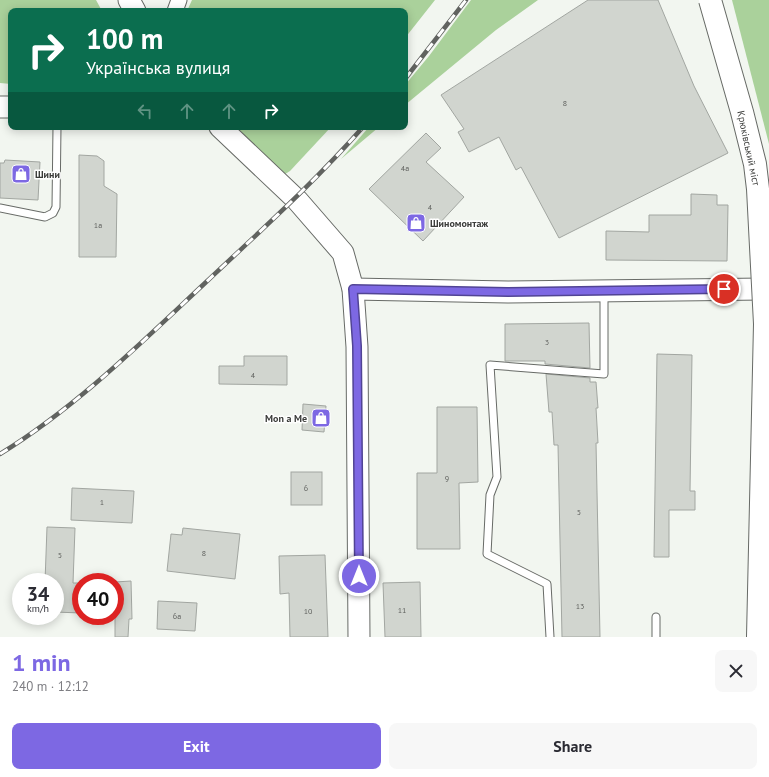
<!DOCTYPE html>
<meta charset="utf-8">
<style>
body{margin:0;font-family:"PT Sans",sans-serif;background:#f7f7f7;color:#2b2b33;height:100vh;display:flex;flex-direction:column;font-size:15px;white-space:nowrap}
*{box-sizing:border-box;margin:0}
p{font-size:13px;color:#7c7c81}
.icon{flex:none;width:22px;height:22px;fill:none;stroke:currentColor;stroke-width:2;stroke-linecap:round;stroke-linejoin:round}
.map{position:relative;height:637px;overflow:hidden}
.panel{display:flex;flex-direction:column;background:#fff;flex:1}
.panel>*{flex:none}
.hud{position:absolute;left:8px;top:8px;width:400px;height:122px;border-radius:8px;box-shadow:0 2px 10px #0003;background:#0b6e4f;color:#fff;overflow:hidden}
.speed{position:absolute;left:12px;top:573px;display:flex;gap:8px;font-size:20px;font-weight:700;text-align:center}
.speed>*{display:grid;place-content:center;width:52px;height:52px;border-radius:50%;background:#fff;box-shadow:0 2px 10px #0003;line-height:1}
.speed small{font-size:10px;font-weight:400}
.speed .limit{border:6px solid #d22;background:#fff;color:#111}
.pin{position:absolute;display:grid;place-items:center;width:34px;height:34px;color:#fff;margin:-17px;border:2px solid #fff;border-radius:50%;box-shadow:0 1px 4px #0007}
.me{position:absolute;width:44px;margin:-22px;rotate:0deg;stroke-linejoin:round;filter:drop-shadow(0 0 3px #0008)}
.turn{display:flex;align-items:center;gap:14px;height:84px;padding:0 12px;font-size:18px}
.turn .icon{width:52px;height:52px;stroke-width:2.5}
.turn b{display:block;font-size:28px;line-height:34px}
.lanes{display:flex;align-items:center;height:38px;padding:0 12px;background:#0003;justify-content:center;gap:20px;direction:ltr}
.lanes .off{opacity:.35}
.round{display:grid;place-items:center;flex:none;width:42px;height:42px;border-radius:8px;background:#f7f7f7}
.overview{display:flex;align-items:center;justify-content:space-between;height:68px;padding:0 12px}
h1{font-size:24px;font-weight:700;line-height:30px;color:#7d68e3}
.primary-button{display:flex;gap:8px;margin-top:auto;padding:8px 12px}
.primary-button a{flex:1;height:46px;border-radius:8px;background:#7d68e3;color:#fff;font-size:16px;font-weight:700;line-height:46px;text-align:center}
.primary-button a+a{background:#f7f7f7;color:#2b2b33}
.map>svg:first-child{display:block}
</style>
<div class="map">
<svg width="769" height="637" viewBox="0 0 769 637">
<rect width="100%" height="100%" fill="#f2f6f0"/>
<g fill="#aad19b">
<path d="M0,0H96L102,11H11V84L0,83Z"/>
<path d="M192,0H435L405,38V11H187Z"/>
<path d="M471,0H538L496,30L405,105V85L429,56Z"/>
<path d="M732,0H769V144Z"/>
<path d="M228,127H331L290,171L282,176Z"/>
<path d="M369,127H379L341,159Z"/>
</g>
<g fill="#d1d5cf" stroke="#a2a6a1">
<path d="M588,0H658L694,86L728,153L559,238L521,167L516,170L499,137L469,152L458,132L464,129L441,95Z"/>
<path d="M426,133L441,148L426,162L464,197L423,241L369,189Z"/>
<path d="M79,155L97,156L104,161V186L117,194L116,257H79Z"/>
<path d="M5,160L40,162L38,200L0,198V163H4Z"/>
<path d="M691,194L717,195V205H728L727,261L606,260V231L649,232V215H691Z"/>
<path d="M589,323L590,368L545,364V361H505V324Z"/>
<path d="M657,354L692,355L690,491H695V510H669V557H654Z"/>
<path d="M244,356H287V385L219,384V366H244Z"/>
<path d="M546,374L590,378V382H596L598,408H596L598,443H596L600,637H562L558,445H554L552,412H549Z"/>
<path d="M303,404L326,406L324,432L302,430Z"/>
<path d="M437,407H477L478,482L459,483L460,549H417V473H437Z"/>
<rect x="291" y="472" width="31" height="33"/>
<path d="M72,488L134,491L132,523L71,520Z"/>
<path d="M47,527L75,528L73,583H81V613L55,612V582H45Z"/>
<path d="M183,528L240,534L235,579L167,571L171,534L182,535Z"/>
<path d="M325,555L328,637H290L289,593L280,594L279,556Z"/>
<path d="M131,581L132,619H129L128,637H115V582Z"/>
<path d="M420,582L421,637H385L383,583Z"/>
<path d="M158,601L197,603L195,631L157,629Z"/>
</g>
<g fill="none" stroke-linecap="round" stroke-linejoin="round">
<defs>
<g id="lane">
<path d="M0,208L45,217L53,213L56,207L57,127"/>
<path d="M656,617V637"/>
<path d="M550,637L547,584L487,554L490,495L497,477L490,365L604,374V293"/>
</g>
<path id="street" d="M175,11L179,0"/>
<g id="secondary">
<path d="M129,0L135,11"/>
<path d="M0,107H11"/>
<path d="M220,127L297,200L343,253L353,289L357,347L359,637"/>
<path d="M353,289L508,292L769,289"/>
</g>
<path id="highway" d="M758,637L765,324"/>
</defs>
<use href="#lane" stroke="#676a66" stroke-width="9"/>
<use href="#street" stroke="#676a66" stroke-width="17"/>
<use href="#secondary" stroke="#676a66" stroke-width="23"/>
<use href="#highway" stroke="#676a66" stroke-width="24"/>
<use href="#lane" stroke="#fff" stroke-width="7"/>
<use href="#street" stroke="#fff" stroke-width="15"/>
<use href="#secondary" stroke="#fff" stroke-width="21"/>
<use href="#highway" stroke="#fff" stroke-width="22"/>
<defs>
<g id="rail">
<path d="M405,79L466,0"/>
<path d="M0,454C75,408 140,344 204,284C258,233 314,183 363,127"/>
</g>
</defs>
<use href="#rail" stroke="#616360" stroke-width="4.5"/>
<use href="#rail" stroke="#fff" stroke-width="3" stroke-dasharray="9" stroke-linecap="butt"/>
<defs>
<path id="highway-bridge" d="M710,0L742,112L755,164L758,189L765,324"/>
</defs>
<use href="#highway-bridge" stroke="#676a66" stroke-width="24" stroke-linecap="butt"/>
<use href="#highway-bridge" stroke="#fff" stroke-width="22"/>
</g>
<g fill="none" stroke-linecap="round" stroke-linejoin="round">
<defs>
<path id="route" d="M359,576L357,346L353,289L508,292L724,289"/>
</defs>
<use href="#route" stroke="#514494" stroke-width="10"/>
<use href="#route" stroke="#7d68e3" stroke-width="7"/>
</g>
<defs>
<symbol id="shop-square" viewBox="-11 -11 22 22"><rect x="-9" y="-9" width="18" height="18" rx="4" fill="#7d68e3" stroke="#fff"/><path d="M-5-2.5h2.3a2.7 3.5 0 0 1 5.4 0H5L5.5 6h-11ZM-1.5-2.5h3a1.5 2.3 0 0 0-3 0Z" fill="#fff"/></symbol>
</defs>
<g fill-rule="evenodd">
<use href="#shop-square" x="10" y="163" width="22" height="22"/>
<use href="#shop-square" x="405" y="212" width="22" height="22"/>
<use href="#shop-square" x="310" y="407" width="22" height="22"/>
</g>
<g text-anchor="middle" stroke-width="3" stroke-linejoin="round" paint-order="stroke">
<g font-size="8" fill="#60625f">
<text x="565" y="106">8</text>
<text x="405" y="171">4а</text>
<text x="430" y="210">4</text>
<text x="98" y="228">1а</text>
<text x="547" y="345">3</text>
<text x="253" y="378">4</text>
<text x="447" y="481">9</text>
<text x="306" y="491">6</text>
<text x="102" y="505">1</text>
<text x="579" y="515">5</text>
<text x="204" y="556">8</text>
<text x="60" y="558">5</text>
<text x="580" y="609">13</text>
<text x="402" y="613">11</text>
<text x="308" y="614">10</text>
<text x="177" y="619">6а</text>
</g>
<g font-size="10" fill="#3b3c3a" stroke="#fff">
<text transform="translate(749 148) rotate(78)" y="4">Крюківський міст</text>
</g>
<g font-size="10" font-weight="bold" fill="#3b3c3a" stroke="#fff" text-anchor="start">
<text x="35" y="178">Шини</text>
<text x="430" y="227">Шиномонтаж</text>
<text x="307" y="422" text-anchor="end">Mon a Me</text>
</g>
</g>
</svg>
<div class="speed"><div>34<small>km/h</small></div><div class="limit">40</div></div>
<div class="pin" style="left:724px;top:289px;background:#d93025"><svg class="icon" aria-label="arrive" viewBox="0 0 24 24"><path d="M6 21V4h12l-3 4 3 4H6"/></svg></div>
<svg class="me" style="left:359px;top:576px" viewBox="-20 -20 40 40"><circle r="17" fill="#7d68e3" stroke="#fff" stroke-width="3"/><path d="M0-11L8 9 0 5-8 9z" fill="#fff"/></svg>
<div class="hud">
<div class="turn"><svg class="icon" aria-label="right" viewBox="0 0 24 24"><path d="M7 20v-9h11M14 6l5 5-5 5"/></svg><div><b>100 m</b>Українська вулиця</div></div>
<div class="lanes"><svg class="icon off" aria-label="left" viewBox="0 0 24 24"><path d="M17 20v-9H6M10 6l-5 5 5 5"/></svg><svg class="icon off" aria-label="ahead" viewBox="0 0 24 24"><path d="M12 20V5M6 11l6-6 6 6"/></svg><svg class="icon off" aria-label="ahead" viewBox="0 0 24 24"><path d="M12 20V5M6 11l6-6 6 6"/></svg><svg class="icon" aria-label="right" viewBox="0 0 24 24"><path d="M7 20v-9h11M14 6l5 5-5 5"/></svg></div>
</div>
</div>
<section class="panel">
<div class="overview"><div><h1>1 min</h1><p>240 m · 12:12</p></div><a class="round"><svg class="icon" aria-label="close" viewBox="0 0 24 24"><path d="M6 6l12 12M18 6L6 18"/></svg></a></div>
<div class="primary-button"><a>Exit</a><a>Share</a></div>
</section>
